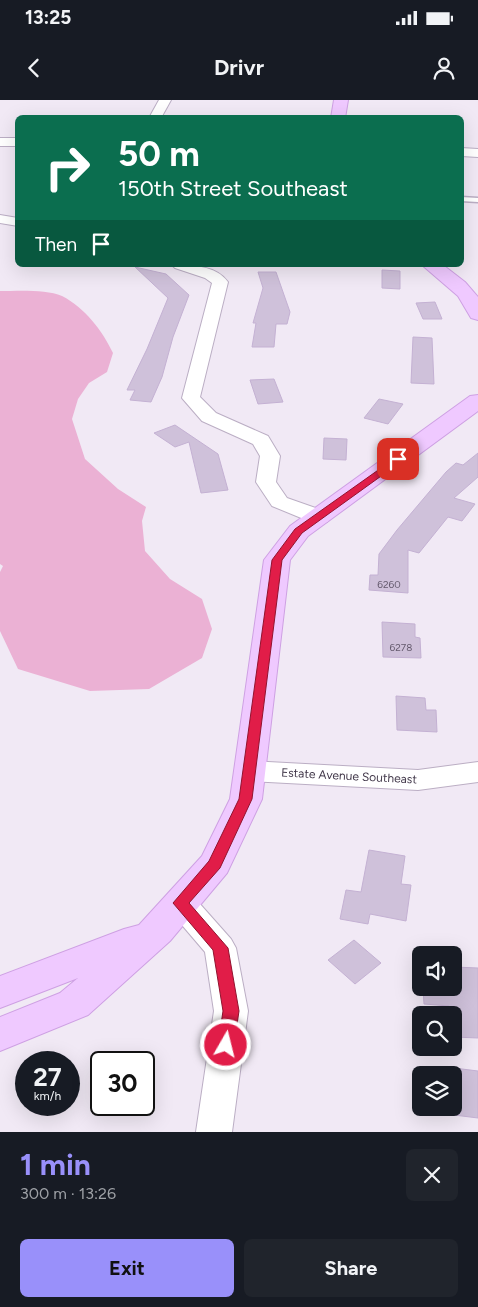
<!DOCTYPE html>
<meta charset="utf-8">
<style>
body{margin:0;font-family:Figtree,sans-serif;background:#20242c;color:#f1f3f6;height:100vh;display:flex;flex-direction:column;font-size:19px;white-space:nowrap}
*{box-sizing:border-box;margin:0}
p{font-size:16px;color:#9ea1a6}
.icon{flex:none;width:28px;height:28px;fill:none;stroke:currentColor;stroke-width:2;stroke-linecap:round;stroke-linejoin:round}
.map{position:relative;height:1032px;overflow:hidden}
.drawer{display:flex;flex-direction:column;background:#171b24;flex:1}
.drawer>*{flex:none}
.hud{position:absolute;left:15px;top:15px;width:449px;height:152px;border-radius:8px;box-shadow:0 5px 20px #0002;background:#0b6e4f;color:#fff;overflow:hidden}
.fabs{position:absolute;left:412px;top:846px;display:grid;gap:10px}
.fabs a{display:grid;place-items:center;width:50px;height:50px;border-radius:8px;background:#171b24;box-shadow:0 5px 20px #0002;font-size:25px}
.speed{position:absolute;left:15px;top:951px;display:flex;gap:10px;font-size:25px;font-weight:700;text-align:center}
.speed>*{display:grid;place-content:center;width:65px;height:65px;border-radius:50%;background:#171b24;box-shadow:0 5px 20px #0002;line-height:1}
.speed small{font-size:12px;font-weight:400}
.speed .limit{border:2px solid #111;border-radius:8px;background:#fff;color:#111}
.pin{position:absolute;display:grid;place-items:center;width:42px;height:42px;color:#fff;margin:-21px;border-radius:10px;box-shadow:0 2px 8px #0006}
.me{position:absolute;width:55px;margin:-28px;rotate:8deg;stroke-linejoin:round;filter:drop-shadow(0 0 4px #0008)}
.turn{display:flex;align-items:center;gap:18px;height:105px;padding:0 20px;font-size:22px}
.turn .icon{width:65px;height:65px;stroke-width:2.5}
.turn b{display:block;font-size:35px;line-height:42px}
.then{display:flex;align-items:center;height:48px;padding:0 20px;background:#0003;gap:10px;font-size:19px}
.round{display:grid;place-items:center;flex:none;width:52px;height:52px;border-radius:8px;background:#20242c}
.headline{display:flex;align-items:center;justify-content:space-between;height:85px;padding:0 20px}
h1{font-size:30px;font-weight:700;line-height:38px;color:#9990fa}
.button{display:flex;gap:10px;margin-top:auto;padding:10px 20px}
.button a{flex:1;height:58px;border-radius:8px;background:#9990fa;color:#111;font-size:20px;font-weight:700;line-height:58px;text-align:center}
.button a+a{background:#20242c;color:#f1f3f6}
.status{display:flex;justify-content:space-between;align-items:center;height:35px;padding:0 25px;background:#171b24;direction:ltr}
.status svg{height:14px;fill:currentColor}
header{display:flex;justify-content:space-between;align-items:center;height:65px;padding:0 20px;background:#171b24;font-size:22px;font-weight:700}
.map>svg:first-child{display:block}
</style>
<div class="status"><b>13:25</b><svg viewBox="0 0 49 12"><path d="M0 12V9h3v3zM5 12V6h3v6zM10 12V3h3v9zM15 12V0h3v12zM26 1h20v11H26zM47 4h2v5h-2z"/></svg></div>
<header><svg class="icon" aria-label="back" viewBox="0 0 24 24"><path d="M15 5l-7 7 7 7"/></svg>Drivr<svg class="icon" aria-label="person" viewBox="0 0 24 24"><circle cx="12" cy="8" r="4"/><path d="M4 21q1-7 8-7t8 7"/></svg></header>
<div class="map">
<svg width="478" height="1032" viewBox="0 0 478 1032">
<rect width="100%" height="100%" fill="#f1e9f5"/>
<path fill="#ebb1d4" d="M0,191C18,191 46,189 62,196C85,208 102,230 113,253L107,272L89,283L78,299L72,319L85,359L118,389L146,407L142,421L145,451L170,479L202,499L212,529L202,558L149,589L90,591L18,569L0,531V472L3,466L0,464Z"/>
<g fill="#cfc1da" stroke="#c4b1d3">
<path d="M135,167L166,174L189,195L173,237L162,277L151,302L130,300L135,290H127L147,249L168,198Z"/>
<path d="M382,170L400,171V189L382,188Z"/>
<path d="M258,172H276L290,212L287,224H276L274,247H252L256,223H253L263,188Z"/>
<path d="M435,202L442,219H423L416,203Z"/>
<path d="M413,237L432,238L434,284L411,283Z"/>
<path d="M274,279L283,302L258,304L250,280Z"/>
<path d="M379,299L403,304L388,324L364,318Z"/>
<path d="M175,325L218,354L228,390L201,393L189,342L175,347L154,333Z"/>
<path d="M324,338L347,339L346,360L323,359Z"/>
<path d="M478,353V377L454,398L475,404L462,421L448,417L419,453L408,450V493L369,490L370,475H378L379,454L397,430L446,372L456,363L463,365Z"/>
<path d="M382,522L415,524V537L420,538L421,558L383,557Z"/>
<path d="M396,596L425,598L426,610H436L437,632L397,630Z"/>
<path d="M369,750L405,756L401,784L411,785L406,821L370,814L368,824L340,819L346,790L361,792Z"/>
<path d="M354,840L381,863L355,884L328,860Z"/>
<path d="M454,867L478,868V938L454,937V915H449V906L424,904L423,888H454Z"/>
<path d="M454,968L478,971V1018L454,1015Z"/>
</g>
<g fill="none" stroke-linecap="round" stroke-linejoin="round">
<defs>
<path id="lane" d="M461,97L478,98V102L461,101Z"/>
<g id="street">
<path d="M159,0H171L161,18H149Z"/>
<rect x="0" y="38" width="18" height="8"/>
<path d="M461,48L478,49V57L461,56Z"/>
<path d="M0,115L18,118V126L0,123Z"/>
<path d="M172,165C191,165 216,165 228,182L200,297L216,313L268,336L280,356L276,382L287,398L327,412L330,417L327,422L319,423L311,422L272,406L256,382L260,356L253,344L202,321L182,298L212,183L205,178L175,168Z"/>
<path d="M249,661L418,670L478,662V682L418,690L249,681L239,678L235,671L239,664Z"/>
<path d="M181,791L192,795L231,839L236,848L248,911L232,1032H196L214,911L205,852L170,811L166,803L170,795Z"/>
</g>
<g id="secondary">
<path d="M334,0H348L345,18H331Z"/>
<path d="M422,165H443L465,182L478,197V220L471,218L458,196Z"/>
<path d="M478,295V311L308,436L290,460L262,699L227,773L170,841L88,915L0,951V917L60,893L78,878L0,908V876L124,829L139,825L202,756L230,699L264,460L290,426L470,296Z"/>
</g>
</defs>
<use href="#lane" stroke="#bbaec4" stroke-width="3"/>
<use href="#street" stroke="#bbaec4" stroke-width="2"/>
<use href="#secondary" stroke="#cea0e3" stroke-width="2"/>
<use href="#lane" fill="#fff" fill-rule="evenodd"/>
<use href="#street" fill="#fff" fill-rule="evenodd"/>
<use href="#secondary" fill="#efc9ff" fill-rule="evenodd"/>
</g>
<path fill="#e11d48" stroke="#92132f" d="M398,356L403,359L402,361L302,433L282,460L252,699L220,768L189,803L228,848L239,911L234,945L232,950L226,952L220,950L218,945L223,911L213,850L173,803L209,761L239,699L272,460L295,429Z"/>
<g text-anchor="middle" stroke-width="5" stroke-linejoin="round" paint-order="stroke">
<g font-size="10" fill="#645a6d">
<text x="389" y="488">6260</text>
<text x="401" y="551">6278</text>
</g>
<g font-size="12" fill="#413749" stroke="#fff">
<text transform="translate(349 676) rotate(3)" y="4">Estate Avenue Southeast</text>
</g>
</g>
</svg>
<div class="fabs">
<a><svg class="icon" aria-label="sound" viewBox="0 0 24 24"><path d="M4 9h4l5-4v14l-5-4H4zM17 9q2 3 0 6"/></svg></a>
<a><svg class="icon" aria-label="search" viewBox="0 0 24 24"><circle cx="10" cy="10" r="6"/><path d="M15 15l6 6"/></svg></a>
<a><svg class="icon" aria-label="layers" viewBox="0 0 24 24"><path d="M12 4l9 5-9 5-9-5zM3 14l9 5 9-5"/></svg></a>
</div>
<div class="speed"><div>27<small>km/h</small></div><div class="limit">30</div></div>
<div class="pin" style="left:398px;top:359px;background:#d93025"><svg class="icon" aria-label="arrive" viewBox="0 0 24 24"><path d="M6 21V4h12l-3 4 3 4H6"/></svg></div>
<svg class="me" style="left:226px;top:945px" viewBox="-20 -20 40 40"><circle r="17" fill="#e11d48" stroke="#fff" stroke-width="3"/><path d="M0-11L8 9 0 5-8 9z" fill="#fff"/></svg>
<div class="hud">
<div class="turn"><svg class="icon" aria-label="right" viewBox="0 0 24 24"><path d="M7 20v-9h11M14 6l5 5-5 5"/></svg><div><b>50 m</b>150th Street Southeast</div></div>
<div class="then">Then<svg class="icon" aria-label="arrive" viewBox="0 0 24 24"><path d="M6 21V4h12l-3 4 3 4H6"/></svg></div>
</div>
</div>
<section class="drawer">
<div class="headline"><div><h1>1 min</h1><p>300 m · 13:26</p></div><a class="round"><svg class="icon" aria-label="close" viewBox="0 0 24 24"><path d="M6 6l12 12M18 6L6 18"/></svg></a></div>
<div class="button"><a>Exit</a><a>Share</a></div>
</section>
